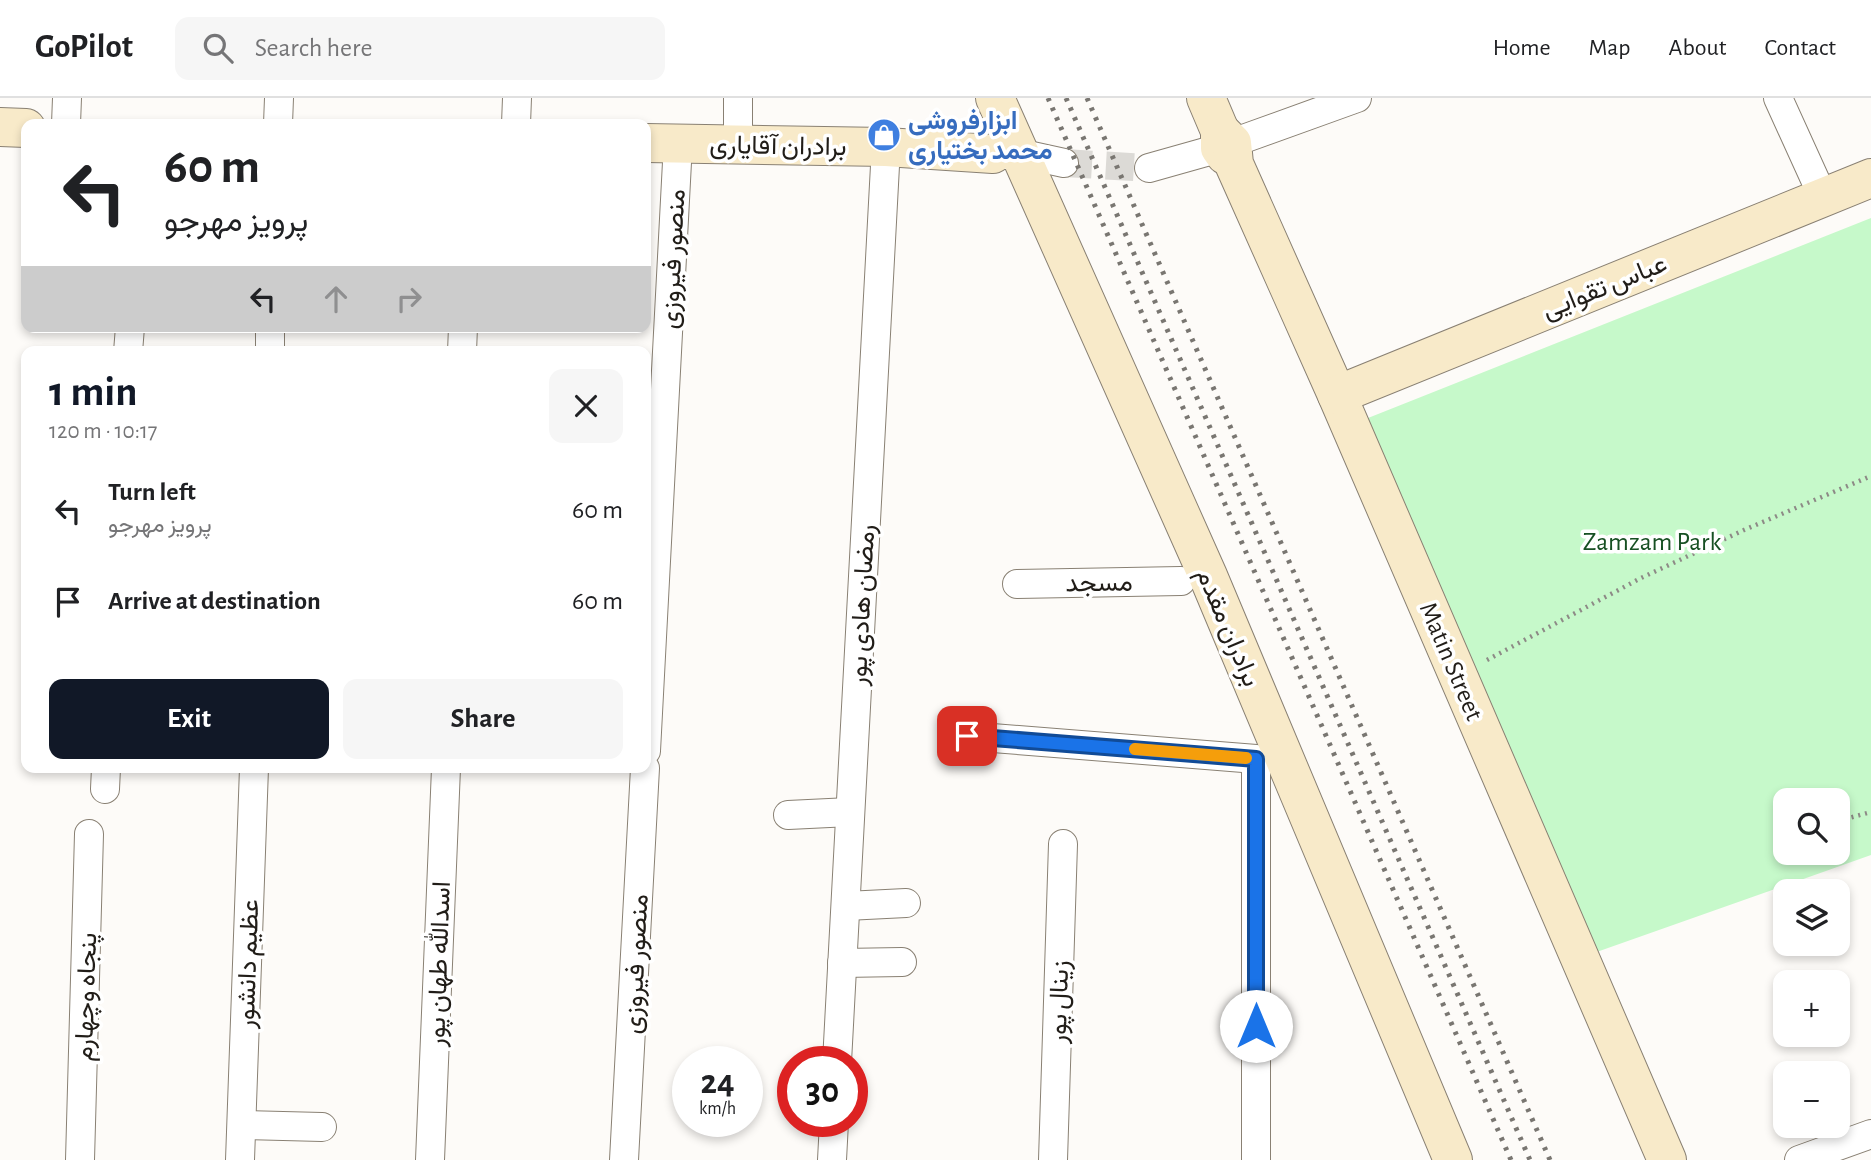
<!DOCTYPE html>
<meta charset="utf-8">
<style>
body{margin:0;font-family:"Alegreya Sans",Vazirmatn,sans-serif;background:#f6f6f6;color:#202124;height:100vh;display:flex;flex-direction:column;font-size:26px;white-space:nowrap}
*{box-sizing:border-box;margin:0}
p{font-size:23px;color:#757577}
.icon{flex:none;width:38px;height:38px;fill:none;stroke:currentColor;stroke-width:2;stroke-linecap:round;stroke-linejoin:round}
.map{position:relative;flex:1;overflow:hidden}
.details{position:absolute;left:21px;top:248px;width:630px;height:427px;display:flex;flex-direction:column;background:#fff;border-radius:14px;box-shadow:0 4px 10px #0003}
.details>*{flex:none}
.banner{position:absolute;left:21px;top:21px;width:630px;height:214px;border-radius:14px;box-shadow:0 4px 10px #0003;background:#fff;color:#202124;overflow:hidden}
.fabs{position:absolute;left:1773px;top:690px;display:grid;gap:14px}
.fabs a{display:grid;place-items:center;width:77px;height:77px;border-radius:14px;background:#fff;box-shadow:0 4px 10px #0003;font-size:35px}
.speed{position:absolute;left:672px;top:948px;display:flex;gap:14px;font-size:35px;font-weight:700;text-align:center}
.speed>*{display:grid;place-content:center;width:91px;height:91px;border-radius:50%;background:#fff;box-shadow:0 4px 10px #0003;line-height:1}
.speed small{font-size:18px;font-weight:400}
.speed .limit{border:10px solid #d22;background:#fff;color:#111}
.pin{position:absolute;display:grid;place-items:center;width:60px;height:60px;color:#fff;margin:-30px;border-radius:14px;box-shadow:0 4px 10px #0006}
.me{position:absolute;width:77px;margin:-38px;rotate:0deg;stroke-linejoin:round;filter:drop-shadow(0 0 5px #0008)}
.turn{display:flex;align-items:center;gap:24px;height:147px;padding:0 28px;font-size:32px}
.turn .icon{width:91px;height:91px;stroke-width:2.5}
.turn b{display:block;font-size:49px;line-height:60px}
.lanes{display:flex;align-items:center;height:66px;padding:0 28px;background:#0003;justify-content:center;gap:35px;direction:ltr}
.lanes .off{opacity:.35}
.round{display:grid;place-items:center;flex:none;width:74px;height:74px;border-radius:14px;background:#f6f6f6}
.headline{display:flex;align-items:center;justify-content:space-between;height:119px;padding:0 28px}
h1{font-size:42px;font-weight:700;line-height:52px;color:#111827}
.action{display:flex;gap:14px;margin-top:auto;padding:14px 28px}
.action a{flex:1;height:80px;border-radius:14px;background:#111827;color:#fff;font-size:28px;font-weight:700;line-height:80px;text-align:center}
.action a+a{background:#f6f6f6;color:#202124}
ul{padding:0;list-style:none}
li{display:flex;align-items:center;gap:21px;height:91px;padding:0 28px}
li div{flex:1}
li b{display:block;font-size:26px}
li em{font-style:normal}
header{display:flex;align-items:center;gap:42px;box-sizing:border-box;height:98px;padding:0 35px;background:#fff;border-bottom:2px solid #e0e0e0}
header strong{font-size:33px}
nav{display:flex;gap:38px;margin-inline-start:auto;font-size:24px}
.search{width:490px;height:63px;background:#f6f6f6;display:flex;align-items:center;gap:18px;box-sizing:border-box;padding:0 24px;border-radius:14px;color:#757577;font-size:26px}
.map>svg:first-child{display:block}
</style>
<header>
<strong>GoPilot</strong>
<div class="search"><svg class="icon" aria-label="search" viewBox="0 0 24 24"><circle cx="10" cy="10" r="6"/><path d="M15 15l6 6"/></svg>Search here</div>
<nav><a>Home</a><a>Map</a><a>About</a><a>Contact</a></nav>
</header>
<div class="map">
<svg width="1871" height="1062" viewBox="0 0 1871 1062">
<rect width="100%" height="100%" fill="#fdfbf8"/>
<path fill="#c6f9ca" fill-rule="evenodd" d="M1871,120V757L1591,856L1363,322ZM1785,702H1838V754H1785Z"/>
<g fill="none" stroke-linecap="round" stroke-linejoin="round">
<path stroke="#dcdad6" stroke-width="28" stroke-dasharray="28 14" stroke-linecap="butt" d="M1064,65L1149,70"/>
<defs>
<g id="street">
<path d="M738,0V46"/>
<path d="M1778,0L1823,99"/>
<path d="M66,26L67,0"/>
<path d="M278,26L279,0"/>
<path d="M516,26L517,0"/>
<path d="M1232,45L1357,0"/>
<path d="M1007,57L1032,58L1064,65"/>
<path d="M1149,70L1220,50"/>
<path d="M128,254L130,229"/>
<path d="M270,254V229"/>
<path d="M462,254L463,229"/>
<path d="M1017,486L1181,483"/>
<path d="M967,638L1256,661V1062"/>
<path d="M646,653L678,45"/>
<path d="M105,691L106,670"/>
<path d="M788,717L850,714"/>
<path d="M846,808L906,805"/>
<path d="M842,865L902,864"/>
<path d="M837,964L886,49"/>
<path d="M242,1027L322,1029"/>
<path d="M80,1062L89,736"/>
<path d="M240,1062L254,670"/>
<path d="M430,1062L446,670"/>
<path d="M624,1062L645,670"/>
<path d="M832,1062L834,1024"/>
<path d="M1053,1062L1063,746"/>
<path d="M1799,1062L1871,1036"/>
</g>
<g id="secondary">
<path d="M995,0L1208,478L1453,1062"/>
<path d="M1206,0L1220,33V50L1225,57"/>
<path d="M0,29L26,30"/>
<path d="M1220,33L1232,45L1234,66L1337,297L1667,1062"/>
<path d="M646,45L886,49L993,56"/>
<path d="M1337,297L1871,80"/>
</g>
</defs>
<use href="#street" stroke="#898073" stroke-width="30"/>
<use href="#secondary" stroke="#898073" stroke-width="40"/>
<g stroke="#8d8a86" stroke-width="4.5" stroke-dasharray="2 5" stroke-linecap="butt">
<path d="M1487,562L1641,480L1744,432L1871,378"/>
<path d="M1838,723L1871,714"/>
</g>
<use href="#street" stroke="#fff" stroke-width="28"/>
<use href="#secondary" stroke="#f8eac9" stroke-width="38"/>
<g stroke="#797671" stroke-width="5" stroke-dasharray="3.5 7" stroke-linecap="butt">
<path d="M1048,0L1511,1062"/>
<path d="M1066,0L1530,1062"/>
<path d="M1087,0L1550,1062"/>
</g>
</g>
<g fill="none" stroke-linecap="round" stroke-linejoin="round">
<defs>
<path id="route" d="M967,638L1256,661V928"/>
</defs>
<use href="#route" stroke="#114b97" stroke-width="18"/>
<use href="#route" stroke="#1a73e8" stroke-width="12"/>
<path stroke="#f59e0b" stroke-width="12" d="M1135,651L1246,660"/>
</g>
<defs>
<symbol id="shop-disc" viewBox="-11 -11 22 22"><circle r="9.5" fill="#3f7fe0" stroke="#fff"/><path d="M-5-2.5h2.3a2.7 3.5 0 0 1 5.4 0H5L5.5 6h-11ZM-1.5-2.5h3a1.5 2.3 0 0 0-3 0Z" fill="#fff"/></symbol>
</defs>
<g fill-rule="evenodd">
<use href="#shop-disc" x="865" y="18" width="38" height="38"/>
</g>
<g text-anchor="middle" stroke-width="7" stroke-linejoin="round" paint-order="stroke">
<g font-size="26" font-weight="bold" fill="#366cbe" stroke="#fff" text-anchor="start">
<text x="908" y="31">ابزارفروشی<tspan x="908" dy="30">محمد بختیاری</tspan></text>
</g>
<g font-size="26" fill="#211d18" stroke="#fff">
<text transform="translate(778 47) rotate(1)" y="9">برادران آقایاری</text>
<text transform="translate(672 161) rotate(-87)" y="9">منصور فیروزی</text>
<text transform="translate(1604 188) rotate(-22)" y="9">عباس تقوایی</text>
<text transform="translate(1099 484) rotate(-1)" y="9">مسجد</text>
<text transform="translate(861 507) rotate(-87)" y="9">رمضان هادی پور</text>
<text transform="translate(1229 529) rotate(67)" y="9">برادران مقدم</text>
<text transform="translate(1452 563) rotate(67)" y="9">Matin Street</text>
<text transform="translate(247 866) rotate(-88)" y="9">عظیم دانشور</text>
<text transform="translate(438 866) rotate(-88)" y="9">اسدالله طهان پور</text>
<text transform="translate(635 866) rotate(-87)" y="9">منصور فیروزی</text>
<text transform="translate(85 899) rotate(-88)" y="9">پنجاه وچهارم</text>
<text transform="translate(1058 904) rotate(-88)" y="9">زینال پور</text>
</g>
<g font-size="26" fill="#175023" stroke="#fff">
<text x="1652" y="452">Zamzam Park</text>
</g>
</g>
</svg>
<div class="fabs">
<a><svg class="icon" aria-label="search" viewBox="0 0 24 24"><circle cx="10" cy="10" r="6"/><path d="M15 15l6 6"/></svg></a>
<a><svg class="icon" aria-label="layers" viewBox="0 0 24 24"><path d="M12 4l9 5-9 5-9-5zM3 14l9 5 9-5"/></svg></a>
<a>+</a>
<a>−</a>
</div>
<div class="speed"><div>24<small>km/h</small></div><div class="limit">30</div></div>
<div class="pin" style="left:967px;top:638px;background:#d93025"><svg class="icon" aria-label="arrive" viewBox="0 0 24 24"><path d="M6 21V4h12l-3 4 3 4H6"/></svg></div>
<svg class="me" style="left:1256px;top:928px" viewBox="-20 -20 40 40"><circle r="19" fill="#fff"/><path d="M0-13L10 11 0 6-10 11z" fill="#1a73e8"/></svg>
<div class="banner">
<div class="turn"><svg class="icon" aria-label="left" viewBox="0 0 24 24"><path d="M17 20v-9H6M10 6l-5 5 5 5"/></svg><div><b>60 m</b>پرویز مهرجو</div></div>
<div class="lanes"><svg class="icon" aria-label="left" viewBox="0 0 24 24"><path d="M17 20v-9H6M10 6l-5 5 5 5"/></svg><svg class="icon off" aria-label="ahead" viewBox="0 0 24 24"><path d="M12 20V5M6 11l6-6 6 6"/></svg><svg class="icon off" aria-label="right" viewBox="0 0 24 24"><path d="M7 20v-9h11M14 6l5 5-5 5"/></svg></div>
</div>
<section class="details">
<div class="headline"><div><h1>1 min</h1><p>120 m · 10:17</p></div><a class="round"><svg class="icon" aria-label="close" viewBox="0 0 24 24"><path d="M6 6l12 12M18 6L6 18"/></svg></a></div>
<ul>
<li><svg class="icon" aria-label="left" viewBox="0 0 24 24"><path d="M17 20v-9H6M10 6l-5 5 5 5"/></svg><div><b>Turn left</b><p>پرویز مهرجو</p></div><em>60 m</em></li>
<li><svg class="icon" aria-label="arrive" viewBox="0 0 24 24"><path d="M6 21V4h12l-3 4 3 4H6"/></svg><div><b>Arrive at destination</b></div><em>60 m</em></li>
</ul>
<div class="action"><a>Exit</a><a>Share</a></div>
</section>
</div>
